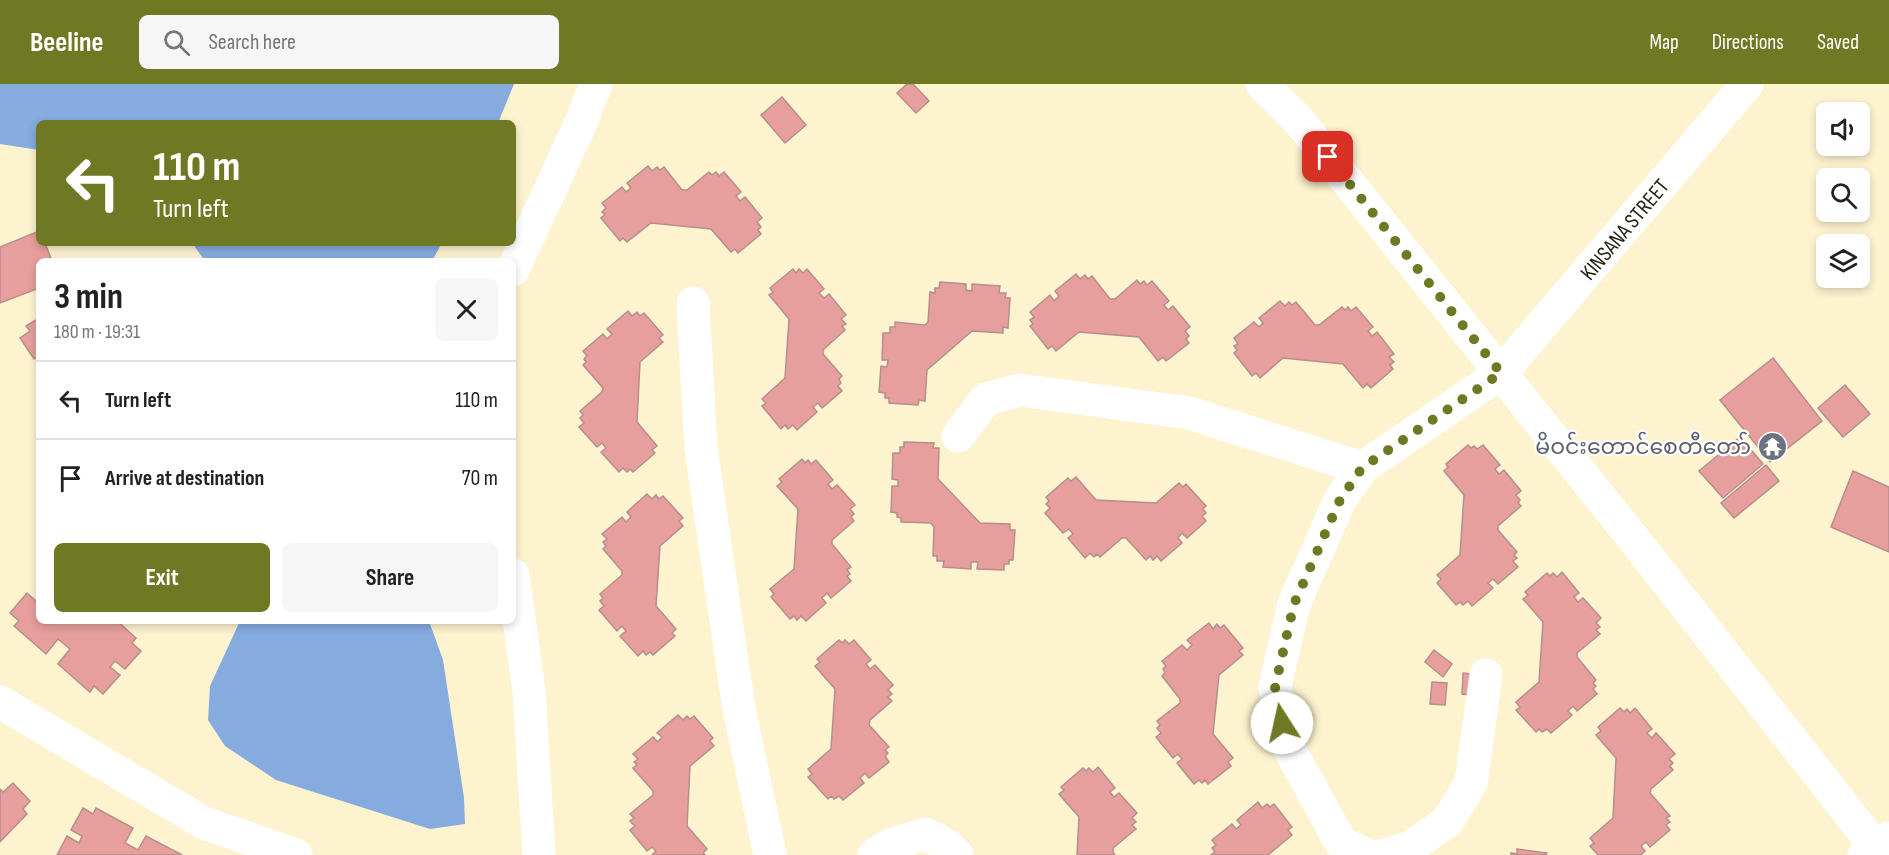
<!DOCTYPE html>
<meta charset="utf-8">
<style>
body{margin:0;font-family:"Sofia Sans Condensed","Noto Sans Myanmar",sans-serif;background:#f6f6f6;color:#222;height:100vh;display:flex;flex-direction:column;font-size:22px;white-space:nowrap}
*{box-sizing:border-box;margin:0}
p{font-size:20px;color:#767676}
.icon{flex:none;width:33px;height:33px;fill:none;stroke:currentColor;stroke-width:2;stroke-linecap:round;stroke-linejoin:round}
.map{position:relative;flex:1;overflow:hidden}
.side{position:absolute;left:36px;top:174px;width:480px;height:366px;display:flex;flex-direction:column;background:#fff;border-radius:9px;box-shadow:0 3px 9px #0003}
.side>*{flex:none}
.hud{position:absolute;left:36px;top:36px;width:480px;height:126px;border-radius:9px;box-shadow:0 3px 9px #0003;background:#6f7822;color:#fff;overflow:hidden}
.controls{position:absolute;left:1816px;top:18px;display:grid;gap:12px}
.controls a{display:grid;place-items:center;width:54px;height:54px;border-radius:9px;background:#fff;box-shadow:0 3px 9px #0003;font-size:30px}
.pin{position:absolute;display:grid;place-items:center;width:51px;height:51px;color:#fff;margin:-26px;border-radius:12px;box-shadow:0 3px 9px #0006}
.me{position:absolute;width:66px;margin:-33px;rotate:350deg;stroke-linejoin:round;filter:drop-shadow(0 0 4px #0008)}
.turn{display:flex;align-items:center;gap:21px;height:126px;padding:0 18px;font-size:27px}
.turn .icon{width:78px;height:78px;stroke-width:2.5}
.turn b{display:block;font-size:42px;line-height:51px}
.round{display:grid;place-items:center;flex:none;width:63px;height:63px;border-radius:9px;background:#f6f6f6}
.overview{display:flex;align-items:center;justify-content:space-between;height:102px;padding:0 18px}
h1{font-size:36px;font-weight:700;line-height:45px}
.button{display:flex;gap:12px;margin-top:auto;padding:12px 18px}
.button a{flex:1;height:69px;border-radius:9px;background:#6f7822;color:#fff;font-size:24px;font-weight:700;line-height:69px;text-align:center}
.button a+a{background:#f6f6f6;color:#222}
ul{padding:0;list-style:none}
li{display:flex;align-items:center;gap:18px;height:78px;padding:0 18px;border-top:2px solid #e0e0e0}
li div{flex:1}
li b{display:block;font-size:22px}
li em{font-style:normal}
header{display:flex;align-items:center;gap:36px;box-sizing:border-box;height:84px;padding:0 30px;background:#6f7822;color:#fff}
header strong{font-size:28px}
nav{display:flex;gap:33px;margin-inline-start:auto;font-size:21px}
.search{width:420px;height:54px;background:#f6f6f6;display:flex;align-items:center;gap:15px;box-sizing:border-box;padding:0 21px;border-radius:9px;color:#767676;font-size:22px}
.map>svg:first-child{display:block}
</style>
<header>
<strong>Beeline</strong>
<div class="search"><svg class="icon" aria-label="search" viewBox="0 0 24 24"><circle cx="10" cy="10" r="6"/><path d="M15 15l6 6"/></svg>Search here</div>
<nav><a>Map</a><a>Directions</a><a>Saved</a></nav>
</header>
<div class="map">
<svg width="1889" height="771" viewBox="0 0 1889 771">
<rect width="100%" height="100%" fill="#fef3cf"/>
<g fill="#85abdf">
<path d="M0,0H514L498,39H39V66L0,60Z"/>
<path d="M192,159H442L432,177H205Z"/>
<path d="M240,537H429L443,576L464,714L465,740L430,745L276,696L225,662L208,636L210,602Z"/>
</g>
<g fill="#e79f9d" stroke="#b68e8d" stroke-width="1.5">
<path d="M907,0H913L929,17L916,29L897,9Z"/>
<path d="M782,13L806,41L785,59L761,31Z"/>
<path d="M648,82L652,87L657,83L660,86L664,83L682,106H687L709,88L712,91L716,88L719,92L724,88L741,108L736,112L740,117L745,113L762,134L757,138L761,143L758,146L761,150L738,169L735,165L731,168L711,145L651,139L627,158L623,154L620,157L601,134L605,131L602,128L606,124L602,119L622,103L626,108L631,104L627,99Z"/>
<path d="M39,147V159H45L52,177H39V204L0,219V163Z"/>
<path d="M793,185L796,189L799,185L803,189L807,185L824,205L819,209L824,214L829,210L846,231L841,235L846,240L842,242L845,246L823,266V270L842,292L839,295L841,299L838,302L842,307L822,324L818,319L813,323L817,328L797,346L793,341L788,345L785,341L781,345L762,322L766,319L762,315L785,294L789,235L769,211L773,208L770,204Z"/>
<path d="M1076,190L1080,195L1085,191L1088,195L1092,192L1110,215H1115L1137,196L1140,200L1144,197L1147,201L1152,197L1169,217L1164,221L1168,226L1173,222L1190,243L1185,247L1189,252L1186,255L1189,259L1166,277L1163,273L1158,277L1139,253L1079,248L1056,267L1052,262L1048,265L1030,242L1033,240L1030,236L1034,233L1030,228L1050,211L1054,217L1059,212L1055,207Z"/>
<path d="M940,198L966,200V206L972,207V200L1000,202L999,209H1006L1005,214H1010L1008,244L1003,243V249L972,247L927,286L925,317L919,316L918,321L889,319V314H885V309L879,308L881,282L887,283L888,276H882L883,249H890V243H895V238L925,241L928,238L930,208L935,209V204H939Z"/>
<path d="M1280,217L1285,222L1289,218L1292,221L1296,218L1315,241H1319L1342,223L1345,226L1348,223L1351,227L1356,223L1373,243L1368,247L1372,252L1377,248L1394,270L1389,273L1394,278L1390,281L1393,285L1371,304L1367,300L1363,304L1343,280L1283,274L1260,294L1256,289L1252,292L1234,269L1237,266L1234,262L1238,260L1234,254L1254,238L1259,243L1263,239L1259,234Z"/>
<path d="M628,227L632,232L637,228L640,232L644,229L663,251L659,254L663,258L640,278L637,338L657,362L652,366L655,369L633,388L630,385L627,388L623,384L619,388L601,368L606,364L602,359L597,363L579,343L584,339L580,334L583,331L580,327L602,308L603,304L583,281L586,278L584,275L587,272L583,267L603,250L607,255L612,250L607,245Z"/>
<path d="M39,234V271L34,275L20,254L30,247L26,242Z"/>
<path d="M1773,274L1822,337L1770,378L1720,316Z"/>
<path d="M1845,301L1870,330L1843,353L1818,324Z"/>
<path d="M1740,353L1763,380L1723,414L1699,387Z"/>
<path d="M904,358L934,359L933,364H939L938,395L980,439L1010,440V446H1015L1013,476H1009V480H1004V486L977,485L978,478H971V485L943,483L944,477H937V472H933L934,443L931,439L901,438V434L897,433V429L891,428L892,402H898V396L892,395L893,369H900V363H904Z"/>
<path d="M1468,361L1471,364L1474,362L1477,365L1483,361L1500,381L1495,385L1499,390L1504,386L1521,407L1516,411L1520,416L1518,419L1521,422L1498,442V446L1517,468L1514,471L1517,474L1513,477L1518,483L1498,500L1493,495L1488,499L1493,504L1472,522L1468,517L1463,521L1460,518L1456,521L1437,499L1441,495L1437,491L1460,471L1464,411L1444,387L1448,383L1446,380Z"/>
<path d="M802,375L805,379L808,376L811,380L816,376L833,396L828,400L832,405L837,401L855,421L850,425L854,430L851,433L854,437L832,456V460L851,483L847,486L850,490L847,492L851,497L831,514L827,509L822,514L826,519L806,537L801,532L797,536L794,532L790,535L771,513L774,510L770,505L794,485L798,425L777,402L782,398L779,395Z"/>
<path d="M1766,381L1779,397L1734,434L1721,419Z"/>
<path d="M1853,387L1889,403V468L1831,443Z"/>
<path d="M1076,393L1096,416L1156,419L1179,399L1183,403L1186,400L1206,422L1203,425L1206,429L1202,432L1206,437L1187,454L1182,449L1178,454L1182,459L1161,477L1157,472L1153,476L1150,472L1146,476L1126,454H1122L1100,473L1097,470L1094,473L1090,469L1085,474L1068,454L1073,450L1069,445L1063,449L1045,429L1050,424L1046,420L1049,417L1046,413L1068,394L1071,397Z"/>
<path d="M647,410L652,415L656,411L659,415L663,412L683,434L679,437L683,442L660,462L656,522L676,545L672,549L675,552L653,571L650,568L646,571L643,567L638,572L620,552L626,547L622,542L617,547L599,526L604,522L600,517L603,514L600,510L622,491V487L603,465L606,462L603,458L607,455L602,450L622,433L626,438L631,433L627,428Z"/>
<path d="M1562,488L1579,509L1574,513L1578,518L1583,514L1601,534L1596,539L1600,543L1596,546L1600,550L1577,569V573L1596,596L1593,599L1596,602L1593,605L1597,610L1577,627L1573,622L1568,627L1572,631L1551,649L1547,645L1542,648L1539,645L1536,648L1516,626L1520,623L1516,618L1539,598L1543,538L1523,515L1528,511L1525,508L1547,489L1550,492L1553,489L1557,493Z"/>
<path d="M27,509L37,518L39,515V537H91L93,539L95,537H117L136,554L132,559L141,567L125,585L115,577L110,583L120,591L103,610L94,602L90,608L58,580L70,565L58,555L46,570L14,542L19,537L10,529Z"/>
<path d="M1209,539L1213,545L1217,540L1220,544L1224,541L1243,564L1239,567L1243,571L1219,591L1213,650L1233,674L1228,678L1231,682L1208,700L1205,696L1202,699L1199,696L1194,700L1177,679L1182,675L1178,670L1173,674L1156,653L1161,649L1157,644L1160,641L1157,637L1180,619V615L1162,592L1165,589L1163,585L1166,582L1162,577L1182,561L1187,566L1192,561L1187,556Z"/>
<path d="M839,556L843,559L845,556L849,560L854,556L871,576L866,580L870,585L875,581L893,601L888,606L892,610L888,613L892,617L870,636L869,641L889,663L885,666L888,669L885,672L889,678L869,694L865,689L860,694L864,699L843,716L839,712L834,715L831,712L828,715L808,693L812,690L808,685L831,665L835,605L815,582L820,578L817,575Z"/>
<path d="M1434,566L1452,580L1443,593L1425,578Z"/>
<path d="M1463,589L1479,591L1477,612L1462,610Z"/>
<path d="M1432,598L1447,599L1445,621L1430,620Z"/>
<path d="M1620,624L1624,628L1627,625L1630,629L1635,624L1652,645L1647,649L1652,654L1656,649L1675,670L1669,675L1673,679L1670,682L1673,686L1651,705L1650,709L1670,732L1666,734L1670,738L1666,741L1670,746L1650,763L1646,758L1641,762L1645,767L1641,771H1598L1590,762L1594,759L1590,754L1613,734L1616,674L1596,651L1601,647L1598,643Z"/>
<path d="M678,631L683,636L687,632L690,635L694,632L713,654L710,657L714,662L690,682L687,742L707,765L703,769L705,771H652L656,767L652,763L647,767L630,746L635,742L630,737L634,734L630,730L653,711V707L633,684L637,681L634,678L638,675L633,670L653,653L658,658L662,653L657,649Z"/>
<path d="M1098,683L1115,704L1110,708L1114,713L1119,709L1137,729L1132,734L1136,738L1132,741L1136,745L1113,764V768L1115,771H1077L1079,733L1059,710L1064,706L1061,703L1083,684L1086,687L1089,684L1093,688Z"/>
<path d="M13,699L30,717L23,725L27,730L0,758V705L3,708Z"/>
<path d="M1258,718L1262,724L1267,720L1270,723L1274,720L1292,743L1288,746L1292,751L1268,771H1211L1215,768L1212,764L1216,761L1212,756L1232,740L1236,745L1241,741L1237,736Z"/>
<path d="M83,724L93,730L96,724L133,744L125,759L138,766L146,752L182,771H57L67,752L79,759L82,752L71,746Z"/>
<path d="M1517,765L1547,769L1546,771H1511V769L1517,770Z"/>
</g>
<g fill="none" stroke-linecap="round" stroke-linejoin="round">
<g stroke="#fff" stroke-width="33">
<path d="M1262,0L1299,37L1632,453L1882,771"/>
<path d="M513,186L579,43L596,0"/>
<path d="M693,219L701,365L739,625L770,771"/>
<path d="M958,352L986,315L1020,306L1189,329L1362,384"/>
<path d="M513,491L529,607L539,771"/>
<path d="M0,618L204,739L296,771"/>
<path d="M874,771L890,761L925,750L945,760L957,771"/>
<path d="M1367,771L1341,759L1285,657L1275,603L1294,520L1340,416L1362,384L1501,289L1747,0"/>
<path d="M1384,771L1409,764L1447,738L1471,699L1486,591"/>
</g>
<path stroke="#fff" stroke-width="33" d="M1864,771L1889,754"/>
</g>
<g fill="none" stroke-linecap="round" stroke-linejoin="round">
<path stroke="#6f7822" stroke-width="10" stroke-dasharray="0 18" d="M1282,639L1275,603L1294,520L1340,416L1362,384L1501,289L1328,73"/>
</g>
<defs>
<symbol id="temple-disc" viewBox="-11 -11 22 22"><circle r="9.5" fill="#6b7280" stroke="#fff"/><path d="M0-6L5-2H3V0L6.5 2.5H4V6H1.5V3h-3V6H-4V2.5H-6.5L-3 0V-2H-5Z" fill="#fff"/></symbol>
</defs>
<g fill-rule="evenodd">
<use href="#temple-disc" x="1756" y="346" width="33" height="33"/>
</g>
<g text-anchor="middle" stroke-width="4.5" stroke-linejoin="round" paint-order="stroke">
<g font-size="22" fill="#252113" stroke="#fff">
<text transform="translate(1624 145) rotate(-50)" y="8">KINSANA STREET</text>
</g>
<g font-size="22" fill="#5b616d" stroke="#fff" text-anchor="end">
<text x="1751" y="370">မိဝင်းတောင်စေတီတော်</text>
</g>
</g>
</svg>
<div class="controls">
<a><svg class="icon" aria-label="sound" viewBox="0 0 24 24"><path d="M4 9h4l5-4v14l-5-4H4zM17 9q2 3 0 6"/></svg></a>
<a><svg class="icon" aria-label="search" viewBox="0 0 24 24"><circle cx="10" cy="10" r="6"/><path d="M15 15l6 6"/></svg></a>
<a><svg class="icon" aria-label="layers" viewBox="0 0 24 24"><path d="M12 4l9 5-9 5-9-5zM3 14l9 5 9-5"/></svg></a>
</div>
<div class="pin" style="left:1328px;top:73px;background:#d93025"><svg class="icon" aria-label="arrive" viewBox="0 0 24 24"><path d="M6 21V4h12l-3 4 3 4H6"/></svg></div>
<svg class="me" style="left:1282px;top:639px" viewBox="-20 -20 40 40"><circle r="19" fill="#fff"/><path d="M0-13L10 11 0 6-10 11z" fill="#6f7822"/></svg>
<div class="hud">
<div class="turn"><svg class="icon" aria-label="left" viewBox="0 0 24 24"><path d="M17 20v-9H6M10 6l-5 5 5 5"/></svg><div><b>110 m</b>Turn left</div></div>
</div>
<section class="side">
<div class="overview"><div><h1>3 min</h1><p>180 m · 19:31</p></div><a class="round"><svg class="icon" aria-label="close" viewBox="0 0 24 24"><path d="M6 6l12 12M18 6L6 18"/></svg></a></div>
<ul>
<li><svg class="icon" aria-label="left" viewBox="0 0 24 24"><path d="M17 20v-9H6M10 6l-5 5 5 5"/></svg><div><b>Turn left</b></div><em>110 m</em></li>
<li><svg class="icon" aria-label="arrive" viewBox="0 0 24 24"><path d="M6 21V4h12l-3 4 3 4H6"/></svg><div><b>Arrive at destination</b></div><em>70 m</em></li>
</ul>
<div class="button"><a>Exit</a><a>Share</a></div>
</section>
</div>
